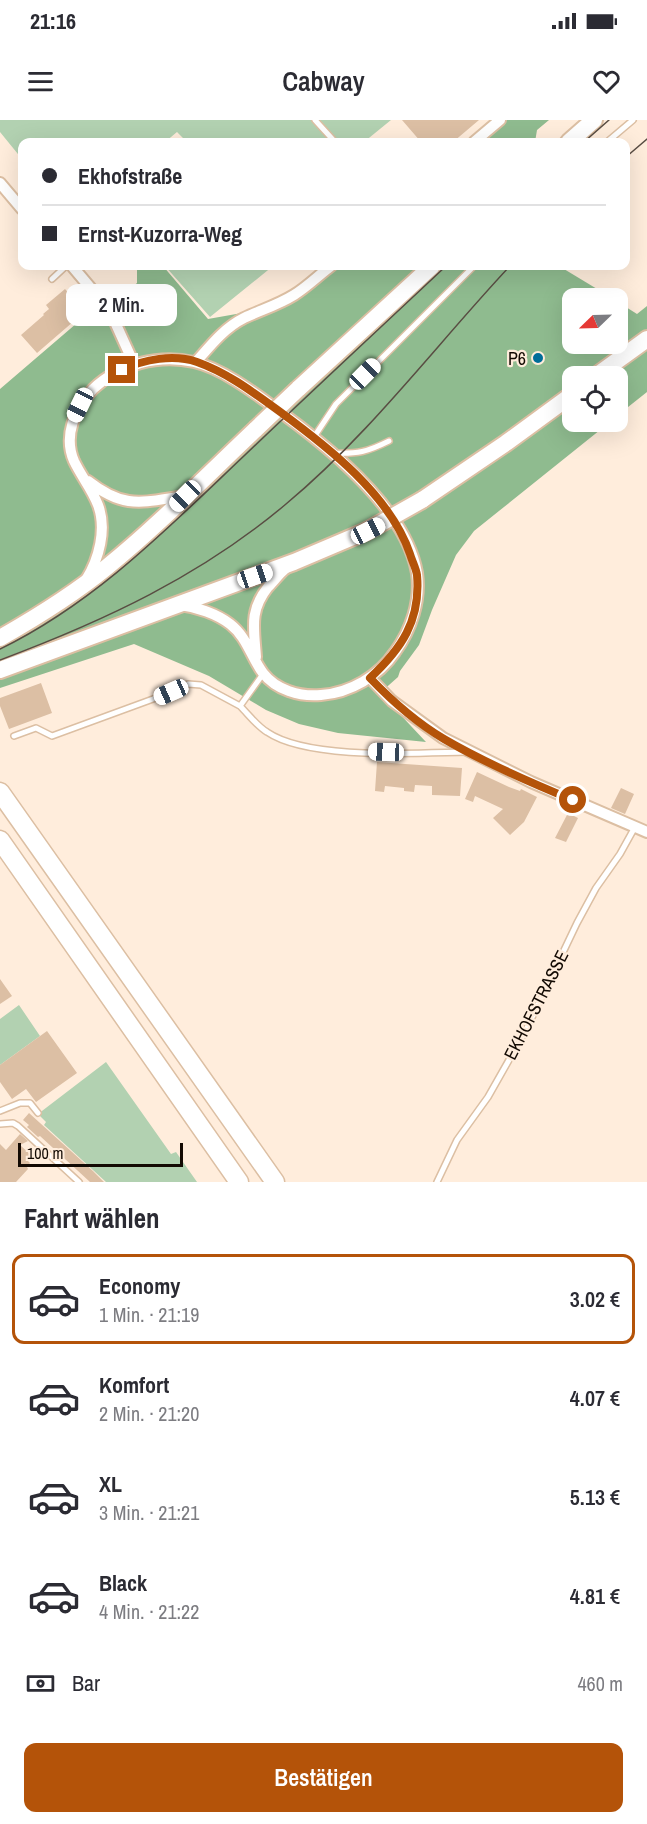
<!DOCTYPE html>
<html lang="de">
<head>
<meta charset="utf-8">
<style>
  body { margin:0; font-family:"Archivo Narrow",sans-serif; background:#f2f2f3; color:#2b2b33; height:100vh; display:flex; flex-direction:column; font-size:22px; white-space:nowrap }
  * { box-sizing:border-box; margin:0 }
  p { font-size:20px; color:#7c7c81 }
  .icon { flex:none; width:33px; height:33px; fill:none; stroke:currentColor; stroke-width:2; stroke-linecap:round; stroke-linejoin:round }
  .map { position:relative; height:1062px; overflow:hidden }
  .drawer { display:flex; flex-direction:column; background:#fff; flex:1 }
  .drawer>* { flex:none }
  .guide { position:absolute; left:18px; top:18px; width:612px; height:132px; border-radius:12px; box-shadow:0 6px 24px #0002; display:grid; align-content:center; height:132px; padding:0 24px; background:#fff }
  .needle { width:39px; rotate:247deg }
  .buttons { position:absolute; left:562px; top:168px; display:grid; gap:12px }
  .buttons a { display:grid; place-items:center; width:66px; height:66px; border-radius:12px; background:#fff; box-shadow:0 6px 24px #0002; font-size:30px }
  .scale { position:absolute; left:18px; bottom:15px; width:165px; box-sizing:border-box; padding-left:6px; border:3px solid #130a03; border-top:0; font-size:16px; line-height:21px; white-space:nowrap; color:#130a03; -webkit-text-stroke:4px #ffeddc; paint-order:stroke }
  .end { position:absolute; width:27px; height:27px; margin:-14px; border:8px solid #b45309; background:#fff; box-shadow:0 0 0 3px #fff }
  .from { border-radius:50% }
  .bubble { position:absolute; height:42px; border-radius:12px; background:#fff; box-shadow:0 6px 24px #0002; font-size:20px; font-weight:600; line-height:42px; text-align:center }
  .car { position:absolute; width:18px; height:36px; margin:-18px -9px; border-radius:8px; box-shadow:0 0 4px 2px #0007; background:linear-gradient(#fff 24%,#345 0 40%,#fff 0 76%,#345 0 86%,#fff 0) }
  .guide b { display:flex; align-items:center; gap:21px; height:57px; font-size:22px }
  .guide b+b { border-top:2px solid #e1e1e2 }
  .guide i { width:15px; height:15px; background:#2b2b33 }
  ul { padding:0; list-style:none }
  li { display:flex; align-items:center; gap:18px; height:90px; margin:0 12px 9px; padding:0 12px; border:3px solid transparent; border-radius:12px }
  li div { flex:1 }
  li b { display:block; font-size:22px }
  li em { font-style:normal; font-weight:600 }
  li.selected { border-color:#b45309 }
  li>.icon { width:54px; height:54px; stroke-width:1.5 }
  h2 { padding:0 24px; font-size:27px; line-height:72px }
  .pay { display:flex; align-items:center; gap:15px; height:66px; padding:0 24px; font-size:22px }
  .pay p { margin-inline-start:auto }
  .action { display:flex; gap:12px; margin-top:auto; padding:12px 24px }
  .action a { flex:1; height:69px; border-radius:12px; background:#b45309; color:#fff; font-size:24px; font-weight:600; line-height:69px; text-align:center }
  .status { display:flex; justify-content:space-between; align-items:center; height:42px; padding:0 30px; background:#fff; direction:ltr }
  .status svg { height:16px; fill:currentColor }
  header { display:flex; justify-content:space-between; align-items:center; height:78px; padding:0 24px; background:#fff; font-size:27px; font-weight:600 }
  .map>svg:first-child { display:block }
  .green { fill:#b2d1b1 }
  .forest { fill:#8fbb8f }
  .building { fill:#dcbfa4 }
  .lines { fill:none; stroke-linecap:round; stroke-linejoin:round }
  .service-casing { stroke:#dcbfa3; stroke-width:8 }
  .minor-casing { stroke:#dcbfa3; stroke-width:14 }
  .primary-casing { stroke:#dcbfa3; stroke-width:20 }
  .motorway-casing { stroke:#dcbfa3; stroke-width:21 }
  .service { stroke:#fff; stroke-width:5 }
  .minor { stroke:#fff; stroke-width:10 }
  .primary { stroke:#fff; stroke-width:16 }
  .motorway { stroke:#fff; stroke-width:18 }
  .tram { stroke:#594d43; stroke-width:1.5 }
  .primary-bridge-casing { stroke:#dcbfa3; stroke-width:20; stroke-linecap:butt }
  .primary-bridge { stroke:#fff; stroke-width:16 }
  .route { stroke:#b45309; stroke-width:8 }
  .poi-dot { fill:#006d99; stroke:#ffeddc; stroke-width:2 }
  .labels { text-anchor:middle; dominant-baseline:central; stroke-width:4.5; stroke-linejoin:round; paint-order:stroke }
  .poi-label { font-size:18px; fill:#130a03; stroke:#ffeddc; text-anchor:end }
  .street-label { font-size:18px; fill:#130a03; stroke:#ffeddc }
</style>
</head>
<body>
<div class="status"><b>21:16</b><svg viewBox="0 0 49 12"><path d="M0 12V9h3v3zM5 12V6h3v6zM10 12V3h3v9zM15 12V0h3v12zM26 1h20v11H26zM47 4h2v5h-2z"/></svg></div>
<header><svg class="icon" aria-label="menu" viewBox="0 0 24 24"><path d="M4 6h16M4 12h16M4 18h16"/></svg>Cabway<svg class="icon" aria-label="heart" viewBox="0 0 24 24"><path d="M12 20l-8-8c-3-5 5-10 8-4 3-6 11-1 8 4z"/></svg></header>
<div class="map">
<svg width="647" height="1062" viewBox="0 0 647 1062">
  <rect width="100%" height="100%" fill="#ffeddc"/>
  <path class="green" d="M 0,0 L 391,0 L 364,22 L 187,22 L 177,12 L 165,22 L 22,22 L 22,39 L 0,12 Z
    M 165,146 L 273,146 L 210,197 Z
    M 19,885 L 40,916 L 0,945 L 0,899 Z
    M 106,942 L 171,1034 L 176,1032 L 197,1062 L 106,1062 L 44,1005 L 46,1002 L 38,994 Z"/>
  <path class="forest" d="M 500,0 L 549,0 L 537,10 L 535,22 L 473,22 Z
    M 137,146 L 163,146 L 208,199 L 259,190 L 296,175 L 331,146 L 559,146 L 612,178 L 573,178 L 573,224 L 618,224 L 618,182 L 637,194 L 647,186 L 647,272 L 618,295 L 618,256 L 573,256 L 573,302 L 610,302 L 474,411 L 456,435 L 432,490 L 419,525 L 400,551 L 398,557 L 380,573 L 426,622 L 338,613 L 299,604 L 266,590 L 209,556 L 134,524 L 0,568 L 0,269 L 98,185 L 116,181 L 137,163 Z"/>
  <path class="building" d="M 402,0 L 479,0 L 453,22 L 421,22 Z
    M 65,169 L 79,185 L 79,192 L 81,195 L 37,233 L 21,215 L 44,195 L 43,194 L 49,189 L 46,185 Z
    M 41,563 L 52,593 L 9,609 L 0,586 L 0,578 Z
    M 377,642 L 462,648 L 460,676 L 432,675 L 432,666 L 415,665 L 414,672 L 404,671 L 404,668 L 385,666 L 384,672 L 375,671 Z
    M 477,652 L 509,667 L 520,671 L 521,669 L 537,677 L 524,702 L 510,715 L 493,698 L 503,689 L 475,676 L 473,682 L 465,679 Z
    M 621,668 L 634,674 L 625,694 L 611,688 Z
    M 568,693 L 578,698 L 566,722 L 555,718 Z
    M 0,859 L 12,876 L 0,884 Z
    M 47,911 L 77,953 L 36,982 L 26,969 L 12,979 L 0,962 L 0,945 Z
    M 29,993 L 93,1051 L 104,1062 L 90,1062 L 40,1016 L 38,1017 L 27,1007 L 29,1005 L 23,1000 Z
    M 20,1014 L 28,1021 L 20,1025 L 32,1036 L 28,1041 L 30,1043 L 27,1047 L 28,1049 L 16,1062 L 0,1062 L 0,1024 L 6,1030 Z"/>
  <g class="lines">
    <g class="service-casing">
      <path id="service" d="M 315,0 L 335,22
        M 607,22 L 633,0
        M 52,159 L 66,146
        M 314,317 L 336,284 L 474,146
        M 333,333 C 358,334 367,332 389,321
        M 240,586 C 249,595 257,606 267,612 C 308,640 415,633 466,632
        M 14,616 L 36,608 L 52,616 L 153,579 L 188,564 L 201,565 L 240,586 L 263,554
        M 0,991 L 20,983 L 30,983 L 38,993
        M 0,1004 L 13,1003 L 18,1006 L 79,1062
        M 437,1062 L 457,1020 L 488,977 L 526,910 L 577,803 L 596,768 L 620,734 L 635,707"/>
    </g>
    <g class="minor-casing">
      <path id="minor" d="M 474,22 L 500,0
        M 0,63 L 22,89
        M 72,146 L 110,191 L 134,244
        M 196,242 C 210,226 224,208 244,198 C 261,190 278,185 294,175 C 307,167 319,155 331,146
        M 88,361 C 125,390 142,382 185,376
        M 86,460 C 99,439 107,409 98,385 C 92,369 81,356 74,341 C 63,316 75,288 93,269 C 119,244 159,234 194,242 C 222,248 256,274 279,291 C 329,327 406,389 417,453 C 421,481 411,510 395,532 C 379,556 350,573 321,575 C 300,577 276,570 263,553 C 251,537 247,517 230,504 C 217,494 197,487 180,485
        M 256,537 C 254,508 249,491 268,467 C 274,461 279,454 285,449
        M 370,558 L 392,581 L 443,618 L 531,662 L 647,712"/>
    </g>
    <g class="primary-casing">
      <path id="primary" d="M 569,22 L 594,0
        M 596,256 L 647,219
        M 298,269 L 432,146
        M 422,380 L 506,323 L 573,274
        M 0,518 C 37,497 74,474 107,447 C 160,404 207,355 256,309
        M 0,550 L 294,442 L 367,411"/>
    </g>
    <g class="motorway-casing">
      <path id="motorway" d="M 0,672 L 275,1062
        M 0,720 L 239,1062"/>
    </g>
    <use href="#service" class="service"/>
    <use href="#minor" class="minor"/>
    <use href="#primary" class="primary"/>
    <use href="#motorway" class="motorway"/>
    <path class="tram" d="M 584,22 L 609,0
      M 626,37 L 647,19
      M 0,529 C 95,483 169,407 245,335 C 311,272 379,209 446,146
      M 0,540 C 104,501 201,456 286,384 C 370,314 436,225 510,146"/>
    <g class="primary-bridge-casing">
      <path id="primary-bridge" d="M 256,309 L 298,269
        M 367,411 L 422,380"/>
    </g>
    <use href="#primary-bridge" class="primary-bridge"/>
  </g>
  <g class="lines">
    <path class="route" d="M 122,250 C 144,239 174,234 197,242 C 228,253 254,273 279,291 C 328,327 390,375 410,434 C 412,441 416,448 417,455 C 421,501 401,529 370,558 C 392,581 417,603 444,619 C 485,643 529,662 573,680"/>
  </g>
  <circle class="poi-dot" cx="538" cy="238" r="6"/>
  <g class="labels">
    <g class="poi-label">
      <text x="526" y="238">P6</text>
    </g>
    <g class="street-label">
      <text transform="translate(536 885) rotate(-63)">EKHOFSTRASSE</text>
    </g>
  </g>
</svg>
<div class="buttons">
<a><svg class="needle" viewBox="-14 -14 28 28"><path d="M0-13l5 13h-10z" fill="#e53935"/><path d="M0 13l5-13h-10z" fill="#7c7c81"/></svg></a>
<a><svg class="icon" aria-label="locate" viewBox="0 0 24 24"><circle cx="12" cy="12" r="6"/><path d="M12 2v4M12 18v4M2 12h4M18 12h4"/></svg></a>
</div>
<div class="scale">100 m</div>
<i class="end from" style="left:573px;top:680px"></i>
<i class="end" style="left:122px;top:250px"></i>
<div class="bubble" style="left:66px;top:164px;width:111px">2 Min.</div>
<i class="car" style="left:365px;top:254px;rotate:45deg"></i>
<i class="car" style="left:80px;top:285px;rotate:206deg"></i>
<i class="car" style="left:185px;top:376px;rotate:225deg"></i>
<i class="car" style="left:368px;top:411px;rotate:63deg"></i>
<i class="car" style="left:255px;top:456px;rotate:71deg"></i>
<i class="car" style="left:171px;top:572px;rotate:246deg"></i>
<i class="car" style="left:386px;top:632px;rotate:272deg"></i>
<div class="guide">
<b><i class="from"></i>Ekhofstraße</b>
<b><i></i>Ernst-Kuzorra-Weg</b>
</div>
</div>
<section class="drawer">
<h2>Fahrt wählen</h2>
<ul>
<li class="selected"><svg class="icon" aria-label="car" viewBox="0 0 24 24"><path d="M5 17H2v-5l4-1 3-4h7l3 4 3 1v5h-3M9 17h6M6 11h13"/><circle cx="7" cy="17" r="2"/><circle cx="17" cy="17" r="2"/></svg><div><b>Economy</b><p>1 Min. · 21:19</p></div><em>3.02 €</em></li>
<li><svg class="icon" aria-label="car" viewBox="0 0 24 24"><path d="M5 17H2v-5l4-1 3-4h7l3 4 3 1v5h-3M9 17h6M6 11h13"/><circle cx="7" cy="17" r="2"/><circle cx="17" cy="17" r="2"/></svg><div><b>Komfort</b><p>2 Min. · 21:20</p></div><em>4.07 €</em></li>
<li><svg class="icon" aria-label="car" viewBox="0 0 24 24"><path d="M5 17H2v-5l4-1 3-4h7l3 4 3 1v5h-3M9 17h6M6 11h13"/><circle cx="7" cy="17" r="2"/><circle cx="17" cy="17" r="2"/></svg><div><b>XL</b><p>3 Min. · 21:21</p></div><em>5.13 €</em></li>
<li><svg class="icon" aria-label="car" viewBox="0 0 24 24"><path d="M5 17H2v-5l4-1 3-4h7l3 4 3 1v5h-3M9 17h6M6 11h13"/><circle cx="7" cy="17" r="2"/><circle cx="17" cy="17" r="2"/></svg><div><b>Black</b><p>4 Min. · 21:22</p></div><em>4.81 €</em></li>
</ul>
<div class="pay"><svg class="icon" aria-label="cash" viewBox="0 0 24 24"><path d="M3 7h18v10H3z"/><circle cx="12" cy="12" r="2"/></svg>Bar<p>460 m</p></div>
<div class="action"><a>Bestätigen</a></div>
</section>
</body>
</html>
